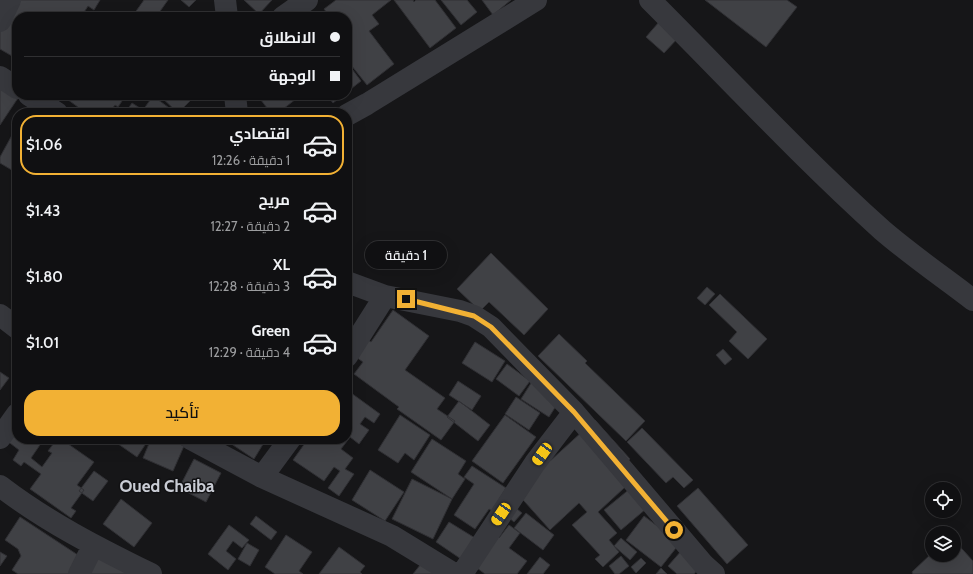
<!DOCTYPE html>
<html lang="ar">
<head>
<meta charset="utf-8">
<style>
  body { margin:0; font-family:Cabin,Cairo,sans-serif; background:#1e1e20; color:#f1f3f6; direction:rtl; height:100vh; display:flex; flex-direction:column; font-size:15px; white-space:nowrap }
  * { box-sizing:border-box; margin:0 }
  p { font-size:13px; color:#9c9d9f }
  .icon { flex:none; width:22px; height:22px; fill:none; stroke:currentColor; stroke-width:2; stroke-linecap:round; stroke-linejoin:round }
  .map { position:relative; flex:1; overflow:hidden; direction:ltr }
  .drawer { position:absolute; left:12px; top:108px; width:340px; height:336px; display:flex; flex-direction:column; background:#101012; border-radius:16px; box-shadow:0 4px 16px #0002,0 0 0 1px #303032; direction:rtl }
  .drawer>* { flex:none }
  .hud { position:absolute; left:12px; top:12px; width:340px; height:88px; border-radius:16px; box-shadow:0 4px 16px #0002,0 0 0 1px #303032; direction:rtl; display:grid; align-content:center; height:88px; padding:0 12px; background:#101012 }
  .buttons { position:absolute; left:925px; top:482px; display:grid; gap:8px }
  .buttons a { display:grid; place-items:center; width:36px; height:36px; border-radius:50%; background:#101012; box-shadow:0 4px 16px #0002,0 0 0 1px #303032; font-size:20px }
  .end { position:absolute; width:18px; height:18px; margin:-9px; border:5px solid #f2b134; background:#111; box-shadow:0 0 0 2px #111 }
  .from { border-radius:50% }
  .bubble { position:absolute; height:28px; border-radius:14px; background:#101012; box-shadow:0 4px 16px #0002,0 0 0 1px #303032; font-size:13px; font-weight:600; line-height:28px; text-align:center; direction:rtl }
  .car { position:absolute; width:12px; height:24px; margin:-12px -6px; border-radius:5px; box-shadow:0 0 3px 1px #0007; background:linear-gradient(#f5c518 24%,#345 0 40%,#f5c518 0 76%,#345 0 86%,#f5c518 0) }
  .hud b { display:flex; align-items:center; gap:14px; height:38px; font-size:15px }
  .hud b+b { border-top:1px solid #303032 }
  .hud i { width:10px; height:10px; background:#f1f3f6 }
  ul { padding:7px 0 0; list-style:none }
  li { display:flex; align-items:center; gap:12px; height:60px; margin:0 8px 6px; padding:0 4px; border:2px solid transparent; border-radius:16px }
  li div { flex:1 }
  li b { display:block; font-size:15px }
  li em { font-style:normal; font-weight:600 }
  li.on { border-color:#f2b134 }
  li>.icon { width:36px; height:36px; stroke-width:1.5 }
  .action { display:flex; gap:8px; margin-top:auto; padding:8px 12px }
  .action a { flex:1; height:46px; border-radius:16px; background:#f2b134; color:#111; font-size:16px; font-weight:600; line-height:46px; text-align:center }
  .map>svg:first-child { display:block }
  .building { fill:#404145; stroke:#303034 }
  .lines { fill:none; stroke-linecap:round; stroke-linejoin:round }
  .minor { stroke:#37383d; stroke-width:22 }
  .route { stroke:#f2b134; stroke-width:5 }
  .labels { text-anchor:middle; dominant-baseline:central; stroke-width:3; stroke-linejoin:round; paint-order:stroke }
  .quarter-label { font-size:17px; font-weight:bold; fill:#c9ccd4; stroke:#111113 }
</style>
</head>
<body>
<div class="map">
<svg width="973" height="574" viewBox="0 0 973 574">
  <rect width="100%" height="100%" fill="#161618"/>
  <path class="building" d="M 15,0 L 100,0 L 94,10 L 88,6 L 81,17 L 17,17 L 17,59 L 0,49 L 0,26 Z
    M 144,0 L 168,0 L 156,17 L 138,17 L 134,14 Z
    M 181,0 L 196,0 L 189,7 Z
    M 244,0 L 272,0 L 259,14 Z
    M 336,0 L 391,0 L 372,15 L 379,24 L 369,31 L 394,64 L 367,85 L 347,60 L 347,47 L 351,44 L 347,39 L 347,17 L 330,17 L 324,9 Z
    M 394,0 L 413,0 L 414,2 L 416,0 L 435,0 L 456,28 L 430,48 Z
    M 441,0 L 467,0 L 477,12 L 461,25 Z
    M 482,0 L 511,0 L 493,15 Z
    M 705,0 L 787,0 L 797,7 L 766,47 Z
    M 659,22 L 678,38 L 664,53 L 646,37 Z
    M 347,62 L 361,81 L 347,92 Z
    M 0,78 L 20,95 L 0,125 Z
    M 69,95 L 126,95 L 118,107 L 115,105 L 109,113 L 86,113 L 67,99 Z
    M 159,95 L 196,95 L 178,113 Z
    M 257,95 L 301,95 L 278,113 L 271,113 Z
    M 327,95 L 343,95 L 333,103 Z
    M 153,96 L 176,113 L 148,113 L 143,110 Z
    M 132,103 L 146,112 L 145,113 L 125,113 Z
    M 17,126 L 17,168 L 15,172 L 0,163 L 0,157 Z
    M 17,216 L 17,227 L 12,223 Z
    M 491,253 L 548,309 L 524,335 L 489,302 L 480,311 L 457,289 Z
    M 707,287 L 715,294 L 705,305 L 697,298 Z
    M 720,294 L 767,339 L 748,359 L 729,341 L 737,332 L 709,305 Z
    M 393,310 L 429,336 L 405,370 L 445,398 L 437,409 L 455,421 L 441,440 L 397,409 L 399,407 L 354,374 L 363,362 L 356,357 L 368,340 L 371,342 Z
    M 559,334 L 587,361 L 585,363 L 645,421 L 626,441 L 538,356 Z
    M 475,342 L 505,361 L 492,382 L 462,363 Z
    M 723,349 L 732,359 L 725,365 L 716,355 Z
    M 507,364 L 530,381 L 519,396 L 496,379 Z
    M 0,372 L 9,378 L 0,390 Z
    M 533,380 L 561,398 L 549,417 L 521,399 Z
    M 458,381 L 481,396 L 472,410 L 449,395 Z
    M 347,390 L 380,414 L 374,423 L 365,417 L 360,424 L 369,430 L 359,444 L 350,437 L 341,449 L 353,458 L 345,469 L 354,474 L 339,496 L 328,488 L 340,471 L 334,467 L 324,481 L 293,460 L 308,439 L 347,439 Z
    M 516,397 L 540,413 L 529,430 L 505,414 Z
    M 459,401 L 490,425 L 478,441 L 447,417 Z
    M 400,415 L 430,435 L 414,460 L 405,453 L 398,463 L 378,450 Z
    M 505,415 L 536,437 L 503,483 L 472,461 Z
    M 595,420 L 630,459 L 624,465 L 635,478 L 598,512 L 617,533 L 609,540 L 619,552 L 603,567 L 595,559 L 600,555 L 572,525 L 587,512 L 579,503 L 550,530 L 516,492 Z
    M 17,425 L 17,439 L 44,439 L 31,458 L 42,467 L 52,453 L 48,451 L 57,439 L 61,439 L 94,462 L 77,485 L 84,490 L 71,508 L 76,511 L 71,518 L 30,489 L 41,474 L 24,462 L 21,466 L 13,460 L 19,450 L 6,440 Z
    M 642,428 L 693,480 L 684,488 L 673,477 L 666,483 L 627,442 Z
    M 111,439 L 149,439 L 137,457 Z
    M 151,439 L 168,439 L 184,446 L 173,471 L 143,458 Z
    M 224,439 L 261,439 L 265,441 L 254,459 Z
    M 432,439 L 466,461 L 458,474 L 465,479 L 452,499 L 411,472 Z
    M 194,459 L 221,473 L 206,502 L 179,488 Z
    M 472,466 L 506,488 L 492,511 L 489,509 L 475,529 L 454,515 L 474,484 L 464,477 Z
    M 370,470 L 404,492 L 385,521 L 352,500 Z
    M 94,471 L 108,481 L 93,501 L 79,491 Z
    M 412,479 L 452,499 L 433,539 L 392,519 Z
    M 637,483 L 653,503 L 621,530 L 604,510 Z
    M 698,488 L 748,545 L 727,564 L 677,506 Z
    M 121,499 L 152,523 L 134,547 L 103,524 Z
    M 511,504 L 522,513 L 514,522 L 503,513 Z
    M 526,513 L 554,535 L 543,550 L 514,528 Z
    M 256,516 L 277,532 L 271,540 L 250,524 Z
    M 644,516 L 680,543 L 661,567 L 626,540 Z
    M 20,517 L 84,559 L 73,574 L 18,574 L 12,570 L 21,556 L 18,549 L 5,540 Z
    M 449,522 L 475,538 L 461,559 L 436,542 Z
    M 229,525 L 249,540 L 242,548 L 233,541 L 226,551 L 236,559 L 228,570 L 208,554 Z
    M 509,525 L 520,533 L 509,548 L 527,561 L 517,574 L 485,574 L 473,565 L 496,535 L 499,538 Z
    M 286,535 L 312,552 L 299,571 L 303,574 L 275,574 L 265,567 Z
    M 621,538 L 637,552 L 630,560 L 614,546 Z
    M 954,540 L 973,561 L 973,574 L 913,574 L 912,572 L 932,553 L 932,555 L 954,555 Z
    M 247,543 L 259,550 L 250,566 L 238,559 Z
    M 339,547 L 365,566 L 360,572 L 362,574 L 319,574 Z
    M 682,550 L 701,566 L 694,574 L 677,574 L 668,566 Z
    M 0,552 L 7,556 L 0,566 Z
    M 100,555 L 135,574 L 89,574 Z
    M 428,555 L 452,574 L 413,574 Z
    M 621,556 L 629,566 L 619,574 L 615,574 L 609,566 Z
    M 540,557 L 550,565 L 543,574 L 527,574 Z
    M 641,558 L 646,563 L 636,573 L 631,567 Z
    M 661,568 L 667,574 L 656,574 Z"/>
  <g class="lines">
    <path class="minor" d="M 225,0 L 227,17
      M 650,0 C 727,77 801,157 882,230 C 911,255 943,277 973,300
      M 283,17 L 307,0
      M 0,21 L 10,0
      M 0,77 L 17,88
      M 29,95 L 57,113
      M 235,95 L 237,113
      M 347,115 L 367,104 L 536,0
      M 347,282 L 385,296 L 460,311 L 474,316 L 491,327 L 574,412 L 704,565 L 714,574
      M 0,315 L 17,328
      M 347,356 L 385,296
      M 0,438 L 17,414
      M 191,439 L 262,477 L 392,536 L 454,574
      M 262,477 L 290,439
      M 0,486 C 47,522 98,548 151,574
      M 79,574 L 93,546
      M 462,574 L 535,463 L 574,412"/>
  </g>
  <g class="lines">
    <path class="route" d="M 406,299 L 474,316 L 491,327 L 574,412 L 674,530"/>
  </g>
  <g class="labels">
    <g class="quarter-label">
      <text x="167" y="486">Oued Chaiba</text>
    </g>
  </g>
</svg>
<div class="buttons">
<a><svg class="icon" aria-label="locate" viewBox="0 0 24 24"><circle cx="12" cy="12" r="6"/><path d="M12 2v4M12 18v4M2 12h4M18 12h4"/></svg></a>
<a><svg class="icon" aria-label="layers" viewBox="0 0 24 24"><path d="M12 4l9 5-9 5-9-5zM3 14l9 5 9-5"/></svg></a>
</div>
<i class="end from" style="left:674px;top:530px"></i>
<i class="end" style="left:406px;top:299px"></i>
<div class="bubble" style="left:365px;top:241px;width:82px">1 دقيقة</div>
<i class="car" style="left:542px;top:454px;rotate:216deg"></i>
<i class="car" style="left:501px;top:514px;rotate:214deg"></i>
<div class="hud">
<b><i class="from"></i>الانطلاق</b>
<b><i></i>الوجهة</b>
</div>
<section class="drawer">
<ul>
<li class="on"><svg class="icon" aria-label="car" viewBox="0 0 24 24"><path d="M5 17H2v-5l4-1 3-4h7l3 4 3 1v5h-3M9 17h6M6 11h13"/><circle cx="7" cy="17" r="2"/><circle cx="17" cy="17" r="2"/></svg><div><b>اقتصادي</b><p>1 دقيقة · 12:26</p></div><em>$1.06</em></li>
<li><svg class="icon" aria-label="car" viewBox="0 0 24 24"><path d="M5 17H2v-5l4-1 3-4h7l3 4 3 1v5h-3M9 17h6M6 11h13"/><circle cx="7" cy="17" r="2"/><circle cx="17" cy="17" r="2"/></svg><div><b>مريح</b><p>2 دقيقة · 12:27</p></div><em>$1.43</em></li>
<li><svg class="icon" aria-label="car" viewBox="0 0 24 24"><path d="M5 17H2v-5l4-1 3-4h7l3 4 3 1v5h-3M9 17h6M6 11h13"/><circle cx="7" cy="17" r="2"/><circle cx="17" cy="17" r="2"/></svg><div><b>XL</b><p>3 دقيقة · 12:28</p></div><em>$1.80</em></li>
<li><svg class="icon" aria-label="car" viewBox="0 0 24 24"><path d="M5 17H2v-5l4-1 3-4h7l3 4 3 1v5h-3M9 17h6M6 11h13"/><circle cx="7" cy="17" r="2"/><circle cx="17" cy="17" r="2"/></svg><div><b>Green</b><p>4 دقيقة · 12:29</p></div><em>$1.01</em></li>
</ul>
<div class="action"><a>تأكيد</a></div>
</section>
</div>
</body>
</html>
